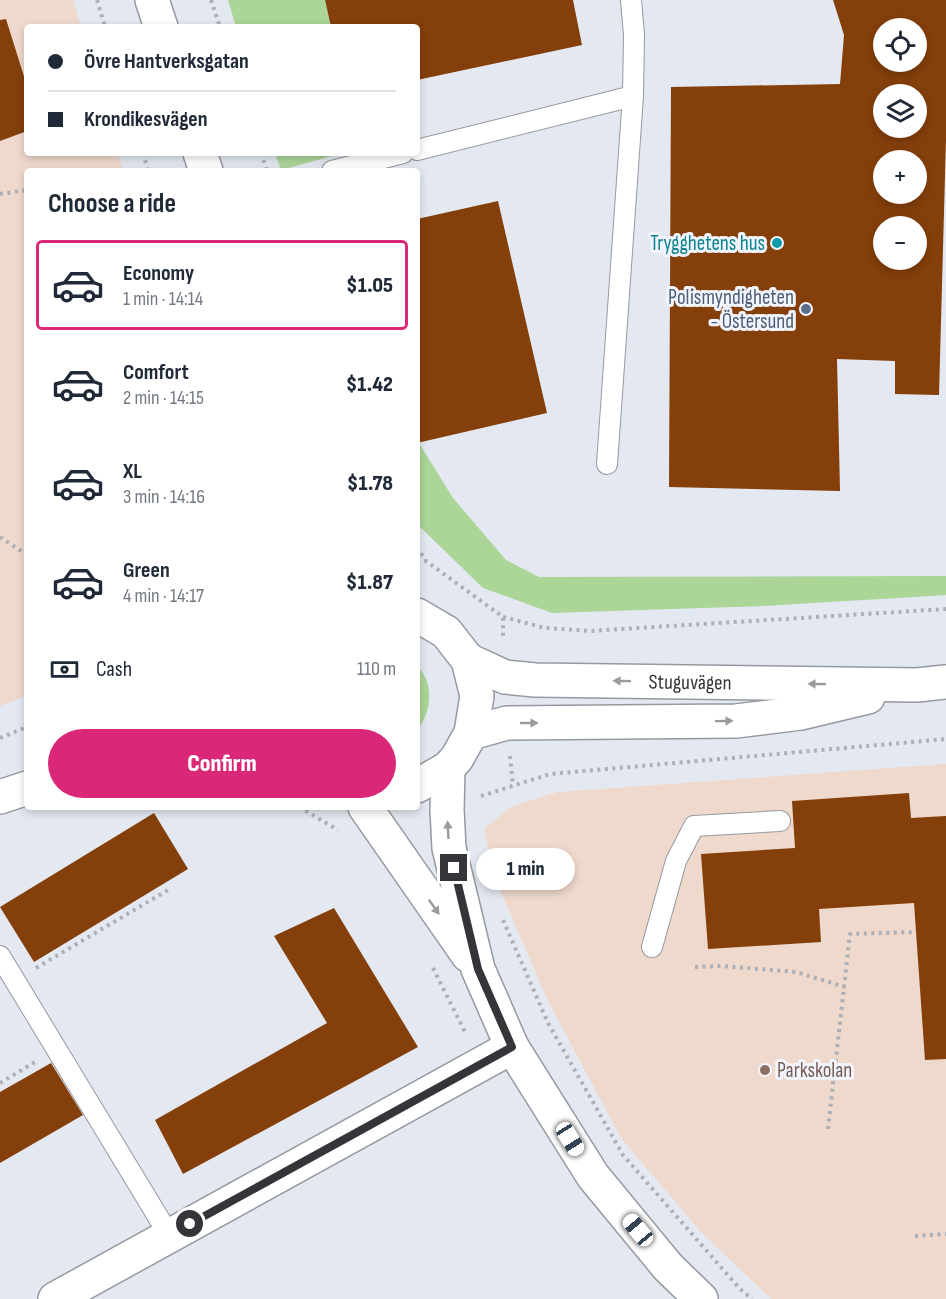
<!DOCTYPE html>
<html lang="en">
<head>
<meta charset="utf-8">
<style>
  body { margin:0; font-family:"Sofia Sans Condensed",sans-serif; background:#f2f2f3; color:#1f2937; height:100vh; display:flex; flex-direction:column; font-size:22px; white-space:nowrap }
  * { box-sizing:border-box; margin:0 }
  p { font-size:20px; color:#747a83 }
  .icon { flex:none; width:33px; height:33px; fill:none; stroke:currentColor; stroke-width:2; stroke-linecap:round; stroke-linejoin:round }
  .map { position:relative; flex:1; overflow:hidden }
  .sheet { position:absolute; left:24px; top:168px; width:396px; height:642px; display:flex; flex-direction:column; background:#fff; border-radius:6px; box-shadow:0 3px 9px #0003 }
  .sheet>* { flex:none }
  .hud { position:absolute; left:24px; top:24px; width:396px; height:132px; border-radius:6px; box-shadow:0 3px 9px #0003; display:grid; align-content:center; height:132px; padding:0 24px; background:#fff }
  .fabs { position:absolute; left:873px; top:18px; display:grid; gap:12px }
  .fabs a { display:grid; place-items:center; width:54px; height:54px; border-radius:50%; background:#fff; box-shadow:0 3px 9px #0003; font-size:30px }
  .end { position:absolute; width:27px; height:27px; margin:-14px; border:8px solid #343538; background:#fff; box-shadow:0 0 0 3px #fff }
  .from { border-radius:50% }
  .bubble { position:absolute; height:42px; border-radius:21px; background:#fff; box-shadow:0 3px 9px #0003; font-size:20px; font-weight:800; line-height:42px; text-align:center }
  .car { position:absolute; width:18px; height:36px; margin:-18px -9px; border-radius:8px; box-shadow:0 0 4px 2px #0007; background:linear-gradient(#fff 24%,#345 0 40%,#fff 0 76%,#345 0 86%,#fff 0) }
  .hud b { display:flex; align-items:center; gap:21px; height:57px; font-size:22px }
  .hud b+b { border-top:2px solid #e0e1e3 }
  .hud i { width:15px; height:15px; background:#1f2937 }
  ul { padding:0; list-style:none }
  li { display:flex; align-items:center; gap:18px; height:90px; margin:0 12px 9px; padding:0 12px; border:3px solid transparent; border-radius:6px }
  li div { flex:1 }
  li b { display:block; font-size:22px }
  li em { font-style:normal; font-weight:800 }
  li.on { border-color:#db2777 }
  li>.icon { width:54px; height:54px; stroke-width:1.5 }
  h2 { padding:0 24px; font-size:27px; line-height:72px }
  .pay { display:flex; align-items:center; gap:15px; height:66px; padding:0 24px; font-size:22px }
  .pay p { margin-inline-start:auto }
  .button { display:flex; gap:12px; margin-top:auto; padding:12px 24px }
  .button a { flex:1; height:69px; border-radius:36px; background:#db2777; color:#fff; font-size:24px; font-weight:800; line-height:69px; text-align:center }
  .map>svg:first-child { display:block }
  .education { fill:#efd9cc }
  .green { fill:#acd598 }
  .building { fill:#843f0b; fill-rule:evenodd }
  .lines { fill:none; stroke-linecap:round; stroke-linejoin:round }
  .service-casing { stroke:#9599a0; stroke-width:22 }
  .minor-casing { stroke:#9599a0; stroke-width:36 }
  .tertiary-casing { stroke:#9599a0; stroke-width:36 }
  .secondary-casing { stroke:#9599a0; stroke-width:36 }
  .path { stroke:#acafb5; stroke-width:4; stroke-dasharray:3 4.5; stroke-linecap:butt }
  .service { stroke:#fff; stroke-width:20 }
  .minor { stroke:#fff; stroke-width:33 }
  .tertiary { stroke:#fff; stroke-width:33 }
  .secondary { stroke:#fff; stroke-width:33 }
  .oneway { fill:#9a9a9c }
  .route { stroke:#343538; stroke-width:8 }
  .culture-dot { fill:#0f9aa8; stroke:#f2f5fd; stroke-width:2 }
  .service-dot { fill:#5c6f8a; stroke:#f2f5fd; stroke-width:2 }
  .education-dot { fill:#8d6e63; stroke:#f2f5fd; stroke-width:2 }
  .labels { text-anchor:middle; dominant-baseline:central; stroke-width:6; stroke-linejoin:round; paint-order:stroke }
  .culture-label { font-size:21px; fill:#0d838f; stroke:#f2f5fd; text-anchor:end }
  .service-label { font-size:21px; fill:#4e5e75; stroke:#f2f5fd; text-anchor:end }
  .street-label { font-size:21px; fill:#343538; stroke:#f2f5fd }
  .education-label { font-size:21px; fill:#785e54; stroke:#f2f5fd; text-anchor:start }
</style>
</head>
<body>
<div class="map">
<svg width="946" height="1299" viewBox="0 0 946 1299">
  <rect width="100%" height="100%" fill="#e4e8f0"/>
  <path class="education" d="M 0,0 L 73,0 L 81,27 L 27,27 L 27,153 L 118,153 L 123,171 L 27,171 L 27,695 L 0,706 Z
    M 946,764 L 946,1299 L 771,1299 L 701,1232 L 621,1138 L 548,1001 L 494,876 L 484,829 L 512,806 L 558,792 Z"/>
  <path class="green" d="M 228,0 L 325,0 L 331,27 L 236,27 Z
    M 275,153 L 343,153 L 281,170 Z
    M 417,440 L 453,498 L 506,560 L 539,577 L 946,576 L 946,595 L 765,606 L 552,613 L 483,588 L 417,524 Z
    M 417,665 C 435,685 432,710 417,731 Z"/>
  <path class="building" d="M 325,0 L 573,0 L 582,45 L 417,80 L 417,27 L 331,27 Z
    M 833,0 L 946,0 L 946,139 L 939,395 L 895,394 L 895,361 L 837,359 L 840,491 L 669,487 L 671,87 L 840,84 L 844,35 ZM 884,28 L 916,28 L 916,62 L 884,62 ZM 884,94 L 916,94 L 916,128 L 884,128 ZM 884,160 L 916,160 L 916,194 L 884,194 ZM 884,226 L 916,226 L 916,260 L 884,260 Z
    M 6,19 L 27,86 L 27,131 L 0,141 L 0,20 Z
    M 498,201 L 547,413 L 417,443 L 417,219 Z
    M 909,793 L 911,818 L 946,816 L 946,1059 L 925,1060 L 914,903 L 819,909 L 821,942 L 708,949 L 701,854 L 795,848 L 792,801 Z
    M 154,813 L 188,869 L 34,962 L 0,907 Z
    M 334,908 L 418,1047 L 183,1174 L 155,1120 L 327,1023 L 274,936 Z
    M 51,1063 L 83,1115 L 0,1163 L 0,1092 Z"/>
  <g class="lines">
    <g class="service-casing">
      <path id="service" d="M 417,150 L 633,96
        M 332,171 L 403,153
        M 607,464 L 633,96 L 634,35 L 631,0
        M 652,947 L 676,861 L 694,826 L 780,821
        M 0,956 L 169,1235"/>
    </g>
    <g class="minor-casing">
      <path id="minor" d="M 55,1299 L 512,1047"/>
    </g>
    <g class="tertiary-casing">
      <path id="tertiary" d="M 152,0 L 161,27
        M 200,153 L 206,171
        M 448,768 L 447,810 L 449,848 L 478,969 L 512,1047 L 593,1176 L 668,1267 L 701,1299
        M 365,807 L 468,955"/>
    </g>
    <g class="secondary-casing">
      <g id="secondary">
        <path d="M 417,615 L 446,632 L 468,660 L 477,696 L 471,733 L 457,758 L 448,768 L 417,786"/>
        <path id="s1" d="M 468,660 L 505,677 L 535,680 L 917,685 L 946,682"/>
        <path d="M 471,733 L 507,723 L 736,721 L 801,713 L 868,697"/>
        <path d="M 0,797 L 27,788"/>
      </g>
    </g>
    <path class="path" d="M 97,0 L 105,27
      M 211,0 L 220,27
      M 143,153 L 148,171
      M 261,153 L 267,171
      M 0,194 L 27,190
      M 0,537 L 27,555
      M 417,547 L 426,561 L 503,617 L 503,638
      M 417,564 L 426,561
      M 503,617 L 545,628 L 590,631 L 946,609
      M 0,738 L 27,727
      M 510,756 L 513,786
      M 481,796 L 550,774 L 946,739
      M 299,807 L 338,830
      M 503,920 L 548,1023 L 623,1155 L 740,1289 L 752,1299
      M 695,967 L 721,966 L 796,972 L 845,987
      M 36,968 L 168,890
      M 433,968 L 466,1034
      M 0,1083 L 35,1062
      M 828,1129 L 850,934 L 916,932
      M 915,1236 L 946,1234"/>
    <use href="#service" class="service"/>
    <use href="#minor" class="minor"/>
    <use href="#tertiary" class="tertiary"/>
    <use href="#secondary" class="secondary"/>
  </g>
  <defs><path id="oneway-solid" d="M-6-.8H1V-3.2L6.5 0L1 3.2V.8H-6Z" transform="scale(1.5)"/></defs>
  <g class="oneway">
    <use href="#oneway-solid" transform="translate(622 681) rotate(-179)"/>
    <use href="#oneway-solid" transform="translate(817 684) rotate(-179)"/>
    <use href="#oneway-solid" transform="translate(724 721) rotate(-1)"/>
    <use href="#oneway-solid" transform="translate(529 723)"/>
    <use href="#oneway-solid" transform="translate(448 830) rotate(-93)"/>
    <use href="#oneway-solid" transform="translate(434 907) rotate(55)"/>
  </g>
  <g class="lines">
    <path class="route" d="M 190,1224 L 512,1047 L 478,969 L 454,868"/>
  </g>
  <circle class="culture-dot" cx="777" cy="243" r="6"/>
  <circle class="service-dot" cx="806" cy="309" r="6"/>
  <circle class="education-dot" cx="765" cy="1070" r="6"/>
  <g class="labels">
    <g class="culture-label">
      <text x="765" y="243">Trygghetens hus</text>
    </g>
    <g class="service-label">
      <text x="794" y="297">Polismyndigheten<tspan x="794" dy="24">- Östersund</tspan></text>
    </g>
    <g class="street-label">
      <text stroke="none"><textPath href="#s1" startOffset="226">Stuguvägen</textPath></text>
    </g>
    <g class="education-label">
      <text x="777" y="1070">Parkskolan</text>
    </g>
  </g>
</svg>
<div class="fabs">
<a><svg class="icon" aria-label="locate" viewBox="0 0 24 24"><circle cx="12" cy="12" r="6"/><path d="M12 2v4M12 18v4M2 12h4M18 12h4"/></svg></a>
<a><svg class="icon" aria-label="layers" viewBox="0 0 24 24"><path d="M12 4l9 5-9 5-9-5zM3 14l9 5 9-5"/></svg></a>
<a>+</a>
<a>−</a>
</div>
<i class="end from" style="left:190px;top:1224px"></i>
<i class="end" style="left:454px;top:868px"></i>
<div class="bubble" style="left:476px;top:848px;width:99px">1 min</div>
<i class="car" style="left:570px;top:1139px;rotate:148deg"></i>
<i class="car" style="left:638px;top:1230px;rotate:320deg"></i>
<div class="hud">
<b><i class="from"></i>Övre Hantverksgatan</b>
<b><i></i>Krondikesvägen</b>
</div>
<section class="sheet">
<h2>Choose a ride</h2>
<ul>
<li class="on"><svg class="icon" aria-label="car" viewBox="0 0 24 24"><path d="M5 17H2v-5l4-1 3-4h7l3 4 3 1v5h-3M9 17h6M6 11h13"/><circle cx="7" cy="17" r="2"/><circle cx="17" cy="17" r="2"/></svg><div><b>Economy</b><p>1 min · 14:14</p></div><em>$1.05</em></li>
<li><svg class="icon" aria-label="car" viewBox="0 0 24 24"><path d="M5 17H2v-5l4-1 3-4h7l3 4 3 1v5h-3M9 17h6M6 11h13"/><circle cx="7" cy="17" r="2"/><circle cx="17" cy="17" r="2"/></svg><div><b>Comfort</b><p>2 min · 14:15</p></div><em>$1.42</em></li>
<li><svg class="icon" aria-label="car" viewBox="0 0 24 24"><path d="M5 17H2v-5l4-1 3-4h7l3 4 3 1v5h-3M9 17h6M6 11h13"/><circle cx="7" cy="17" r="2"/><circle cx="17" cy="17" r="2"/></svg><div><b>XL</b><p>3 min · 14:16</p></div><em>$1.78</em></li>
<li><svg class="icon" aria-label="car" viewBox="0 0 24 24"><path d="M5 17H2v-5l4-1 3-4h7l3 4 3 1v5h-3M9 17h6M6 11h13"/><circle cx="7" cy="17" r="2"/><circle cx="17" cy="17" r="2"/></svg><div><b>Green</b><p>4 min · 14:17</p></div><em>$1.87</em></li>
</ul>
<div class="pay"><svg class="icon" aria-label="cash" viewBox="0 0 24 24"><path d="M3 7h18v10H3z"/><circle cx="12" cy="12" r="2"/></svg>Cash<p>110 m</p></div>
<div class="button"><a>Confirm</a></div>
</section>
</div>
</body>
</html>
